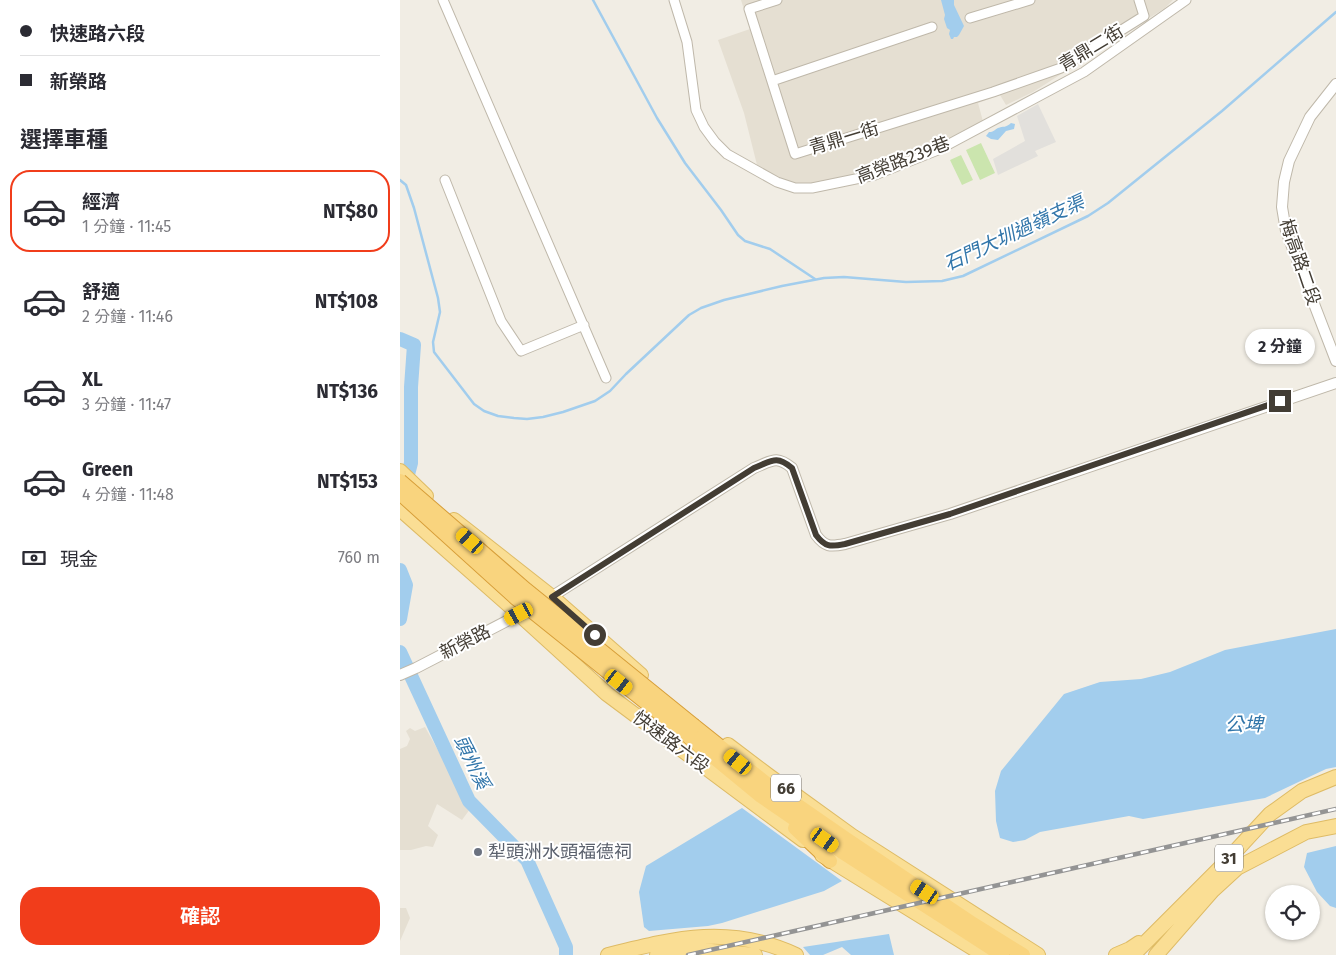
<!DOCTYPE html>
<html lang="zh-TW">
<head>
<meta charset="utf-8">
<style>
  body { margin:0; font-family:"Fira Sans","Noto Sans TC",sans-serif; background:#f2f2f3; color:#2b2b33; height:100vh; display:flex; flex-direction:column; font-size:19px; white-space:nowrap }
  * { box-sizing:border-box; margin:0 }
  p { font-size:16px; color:#7c7c81 }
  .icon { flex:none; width:28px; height:28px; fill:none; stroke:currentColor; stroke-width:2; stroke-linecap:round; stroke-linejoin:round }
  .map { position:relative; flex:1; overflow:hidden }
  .panel { display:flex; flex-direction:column; background:#fff; width:400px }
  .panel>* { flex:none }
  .banner { display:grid; align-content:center; height:110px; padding:0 20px; background:#fff }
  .buttons { position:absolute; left:865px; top:885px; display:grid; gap:10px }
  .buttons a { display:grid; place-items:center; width:55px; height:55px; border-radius:50%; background:#fff; box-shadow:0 1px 4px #0004; font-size:25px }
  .end { position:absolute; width:22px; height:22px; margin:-11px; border:6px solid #433d34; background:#fff; box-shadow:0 0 0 2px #fff }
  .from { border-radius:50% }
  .bubble { position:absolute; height:35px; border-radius:18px; background:#fff; box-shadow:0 1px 4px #0004; font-size:16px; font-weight:700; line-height:35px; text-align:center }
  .car { position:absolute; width:15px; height:30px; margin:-15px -8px; border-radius:6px; box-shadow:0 0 4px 1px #0007; background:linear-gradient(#f5c518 24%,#345 0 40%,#f5c518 0 76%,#345 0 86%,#f5c518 0) }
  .banner b { display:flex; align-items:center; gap:18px; height:48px; font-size:19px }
  .banner b+b { border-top:1px solid #e1e1e2 }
  .banner i { width:12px; height:12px; background:#2b2b33 }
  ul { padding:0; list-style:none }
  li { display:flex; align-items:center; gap:15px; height:82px; margin:0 10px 8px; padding:0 10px; border:2px solid transparent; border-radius:20px }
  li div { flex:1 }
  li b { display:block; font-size:19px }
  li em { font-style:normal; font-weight:700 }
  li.selected { border-color:#f13d1b }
  li>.icon { width:45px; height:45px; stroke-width:1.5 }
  h2 { padding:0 20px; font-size:22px; line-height:60px }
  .pay { display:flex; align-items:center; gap:12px; height:55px; padding:0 20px; font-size:19px }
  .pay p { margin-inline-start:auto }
  .button { display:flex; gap:10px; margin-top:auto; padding:10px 20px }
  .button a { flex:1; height:58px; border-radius:20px; background:#f13d1b; color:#fff; font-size:20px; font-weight:700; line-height:58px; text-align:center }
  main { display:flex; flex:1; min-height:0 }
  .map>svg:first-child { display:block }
  .residential { fill:#e5dfd2 }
  .green { fill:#cbe5ae }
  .parking { fill:#e2e0dc }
  .water { fill:#a2cded }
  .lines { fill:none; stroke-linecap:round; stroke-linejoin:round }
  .stream { stroke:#a2cded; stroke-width:2.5 }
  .river { stroke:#a2cded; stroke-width:14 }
  .minor-casing { stroke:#bfb8aa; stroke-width:11 }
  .tertiary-casing { stroke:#bfb8aa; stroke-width:12 }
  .primary-casing { stroke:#debb65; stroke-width:16 }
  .trunk-casing { stroke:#d79e39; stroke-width:16 }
  .minor { stroke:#fff; stroke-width:9 }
  .tertiary { stroke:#fff; stroke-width:10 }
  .primary { stroke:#fade94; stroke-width:14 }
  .trunk { stroke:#f9d47e; stroke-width:14 }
  .rail-casing { stroke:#949494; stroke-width:4.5 }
  .rail { stroke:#fff; stroke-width:2.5; stroke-dasharray:8; stroke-linecap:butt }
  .trunk-bridge-casing { stroke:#d79e39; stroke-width:16; stroke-linecap:butt }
  .trunk-bridge { stroke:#f9d47e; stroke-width:14 }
  .route { stroke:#433d34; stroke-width:6 }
  .worship-dot { fill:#6b7280; stroke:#fff; stroke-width:2 }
  .labels { text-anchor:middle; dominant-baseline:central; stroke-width:4; stroke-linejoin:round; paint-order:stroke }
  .shield { fill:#fff; stroke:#7b7771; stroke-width:1 }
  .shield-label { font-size:16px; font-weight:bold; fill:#433d34 }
  .street-label { font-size:18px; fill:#433d34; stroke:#fff }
  .worship-label { font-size:18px; fill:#5b616d; stroke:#fff; text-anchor:start }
  .water-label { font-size:19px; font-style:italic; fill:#3276aa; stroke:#fff }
</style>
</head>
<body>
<main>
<section class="panel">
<div class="banner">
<b><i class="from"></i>快速路六段</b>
<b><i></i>新榮路</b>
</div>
<h2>選擇車種</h2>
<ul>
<li class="selected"><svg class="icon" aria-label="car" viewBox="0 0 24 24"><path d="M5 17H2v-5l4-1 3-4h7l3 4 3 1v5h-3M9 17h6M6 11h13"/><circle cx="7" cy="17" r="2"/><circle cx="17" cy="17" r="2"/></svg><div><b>經濟</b><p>1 分鐘 · 11:45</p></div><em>NT$80</em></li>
<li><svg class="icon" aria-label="car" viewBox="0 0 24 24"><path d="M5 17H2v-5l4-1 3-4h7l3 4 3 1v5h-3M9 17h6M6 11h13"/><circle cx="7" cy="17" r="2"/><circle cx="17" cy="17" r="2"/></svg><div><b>舒適</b><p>2 分鐘 · 11:46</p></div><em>NT$108</em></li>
<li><svg class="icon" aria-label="car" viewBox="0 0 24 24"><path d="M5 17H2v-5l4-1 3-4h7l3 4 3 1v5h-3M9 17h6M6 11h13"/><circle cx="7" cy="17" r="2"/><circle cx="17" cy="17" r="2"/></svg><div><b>XL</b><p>3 分鐘 · 11:47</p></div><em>NT$136</em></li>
<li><svg class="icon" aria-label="car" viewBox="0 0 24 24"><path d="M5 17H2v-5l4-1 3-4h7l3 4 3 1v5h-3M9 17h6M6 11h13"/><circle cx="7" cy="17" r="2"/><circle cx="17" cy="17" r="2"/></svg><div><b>Green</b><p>4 分鐘 · 11:48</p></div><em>NT$153</em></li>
</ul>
<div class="pay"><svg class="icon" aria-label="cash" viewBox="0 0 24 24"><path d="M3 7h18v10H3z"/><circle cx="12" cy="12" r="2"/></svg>現金<p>760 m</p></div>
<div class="button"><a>確認</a></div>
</section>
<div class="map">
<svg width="936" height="955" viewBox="0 0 936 955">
  <rect width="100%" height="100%" fill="#f1ede4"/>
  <path class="residential" d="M 341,0 L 773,0 L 765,8 L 633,92 L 606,105 L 600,95 L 578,103 L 584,125 L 534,150 L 467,176 L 422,186 L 380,185 L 357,165 L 344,113 L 318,40 L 350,29 Z
    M 25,727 L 55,781 L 61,796 L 70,809 L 62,820 L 37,804 L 28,826 L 38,835 L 33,847 L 26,846 L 11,850 L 0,850 L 0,749 L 7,746 L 10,739 L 6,731 L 10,728 L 15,731 Z
    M 0,908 L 6,908 L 10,918 L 0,941 Z"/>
  <path class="green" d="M 581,143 L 595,173 L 580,180 L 566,150 Z
    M 561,155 L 573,180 L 562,185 L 550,160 Z"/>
  <path class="parking" d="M 638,104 L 656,142 L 635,151 L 638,156 L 598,175 L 593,159 L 625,141 L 617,116 Z"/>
  <path class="water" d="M 541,0 L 554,0 L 554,5 L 564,26 L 559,35 L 557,37 L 554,37 L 553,39 L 551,39 L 549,34 L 550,30 L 547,28 L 544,19 L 545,15 Z
    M 611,123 L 615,124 L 614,129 L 606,131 L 598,140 L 591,139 L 586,136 L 589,132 C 594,132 594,130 598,128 C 603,126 606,128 611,123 Z
    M 936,629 L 936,767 L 926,769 L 865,798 L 743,819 L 729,816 L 640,832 L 625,840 L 613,842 L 600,838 L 596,821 L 595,791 L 601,771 L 664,694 L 700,682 L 741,679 L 770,672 L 825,650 Z
    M 342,808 L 442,881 L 424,891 L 322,923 L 308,926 L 249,931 L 244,927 L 239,892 L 246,866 Z
    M 936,846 L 936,908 L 930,906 L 917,892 L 904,867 L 907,853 Z
    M 489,934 L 494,955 L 451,955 L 442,947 L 423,955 L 410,955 L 403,947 Z"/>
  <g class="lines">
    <path class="stream" d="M 193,0 L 257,118 L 285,163 L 321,210 L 338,235 L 345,241 L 370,249 L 415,279
      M 0,180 L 6,185 L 14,208 L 38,298 L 40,312 L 33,342 L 34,352 L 74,404 L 84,411 L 98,416 L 114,418 L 127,419 L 143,417 L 163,412 L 195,401 L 210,391 L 226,374 L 289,315 L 301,308 L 324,300 L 382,286 L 424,278 L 444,277 L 506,282 L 542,281 L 563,276 L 688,216 L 708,203 L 822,111 L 936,12"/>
    <path class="river" d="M 0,339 L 14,345 L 11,387 L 11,463 L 5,486
      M 0,570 L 6,585 L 0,619
      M 0,652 L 69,801 L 127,860 L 166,947 L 166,955"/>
    <g class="minor-casing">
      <path id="minor" d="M 43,0 L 206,378
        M 274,0 L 287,42 L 296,110 L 304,127 L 315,142 L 327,154 L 377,182 L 395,188 L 412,188 L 475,175 L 538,150 L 684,72 L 786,0
        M 377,0 L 349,9 L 395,154 L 593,92 L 661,68 L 744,16 L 739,0
        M 570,18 L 630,0
        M 372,81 L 532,27
        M 45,180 L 101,321 L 121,351 L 184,325"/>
    </g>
    <g class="tertiary-casing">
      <path id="tertiary" d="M 936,84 L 910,117 L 889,161 L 884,182 L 882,207 L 886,231 L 936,361
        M 148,599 L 354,468 C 372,461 376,455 392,468 L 416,535 C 425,547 430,547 445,544 L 550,514 L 936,383
        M 0,675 L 16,668 L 124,612"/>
    </g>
    <g class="primary-casing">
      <path id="primary" d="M 0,471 L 26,496
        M 0,509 L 119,614 L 207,694 L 403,840
        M 54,520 L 152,597 L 241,675
        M 328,745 L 369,776 L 452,836 L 638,955
        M 422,855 L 584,955
        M 208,955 C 276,938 329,924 396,955
        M 257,955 L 300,950 L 355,955
        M 716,955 L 730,949 L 739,943
        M 733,955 L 819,869 L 870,814 L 902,791 L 936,777
        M 756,955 L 813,890 L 837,868 L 906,832 L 936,826"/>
    </g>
    <g class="trunk-casing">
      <path id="trunk" d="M 294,726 L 368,785 L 446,839 L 573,924 L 623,955
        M 288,736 L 361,796 L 441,851 L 602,955
        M 395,828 L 430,861"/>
    </g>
    <use href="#minor" class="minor"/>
    <use href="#tertiary" class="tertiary"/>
    <use href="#primary" class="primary"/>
    <use href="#trunk" class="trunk"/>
    <g class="rail-casing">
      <path id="rail" d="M 288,955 L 936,809"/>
    </g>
    <use href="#rail" class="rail"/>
    <g class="trunk-bridge-casing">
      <path id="trunk-bridge" d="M 0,481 L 126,590 L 294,726
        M 0,493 L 116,598 L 288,736"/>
    </g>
    <use href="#trunk-bridge" class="trunk-bridge"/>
  </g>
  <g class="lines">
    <path class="route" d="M 195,635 L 152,597 L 354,468 C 372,461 376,455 392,468 L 416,535 C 425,547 430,547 445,544 L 550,514 L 880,401"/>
  </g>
  <circle class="worship-dot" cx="78" cy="852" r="5"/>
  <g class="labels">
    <g class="shield">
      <rect x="371" y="774.5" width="30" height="27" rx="4"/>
      <rect x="815" y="844.5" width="28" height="27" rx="4"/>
    </g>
    <g class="shield-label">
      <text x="386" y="788">66</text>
      <text x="829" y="858">31</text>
    </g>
    <g class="street-label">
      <text transform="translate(691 48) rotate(-31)">青鼎二街</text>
      <text transform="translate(444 138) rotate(-17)">青鼎一街</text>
      <text transform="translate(503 160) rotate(-21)">高榮路239巷</text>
      <text transform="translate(900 262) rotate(71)">梅高路二段</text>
      <text transform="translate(65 642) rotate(-27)">新榮路</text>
      <text transform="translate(271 742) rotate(37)">快速路六段</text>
    </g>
    <g class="worship-label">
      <text x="88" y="852">犁頭洲水頭福德祠</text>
    </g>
    <g class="water-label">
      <text transform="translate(614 233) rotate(-25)">石門大圳過嶺支渠</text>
      <text x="844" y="724">公埤</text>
      <text transform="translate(72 762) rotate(64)">頭州溪</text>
    </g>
  </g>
</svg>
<div class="buttons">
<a><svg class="icon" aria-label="locate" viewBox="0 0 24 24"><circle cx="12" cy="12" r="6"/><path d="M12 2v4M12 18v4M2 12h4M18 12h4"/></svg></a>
</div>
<i class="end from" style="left:195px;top:635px"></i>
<i class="end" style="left:880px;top:401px"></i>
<div class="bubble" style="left:845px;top:329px;width:70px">2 分鐘</div>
<i class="car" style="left:70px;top:541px;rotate:311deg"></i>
<i class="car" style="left:119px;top:614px;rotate:242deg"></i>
<i class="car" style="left:219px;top:682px;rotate:128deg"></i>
<i class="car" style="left:338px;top:762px;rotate:309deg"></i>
<i class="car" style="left:425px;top:840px;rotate:125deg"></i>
<i class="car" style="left:525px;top:892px;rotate:304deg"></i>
</div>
</main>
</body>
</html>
